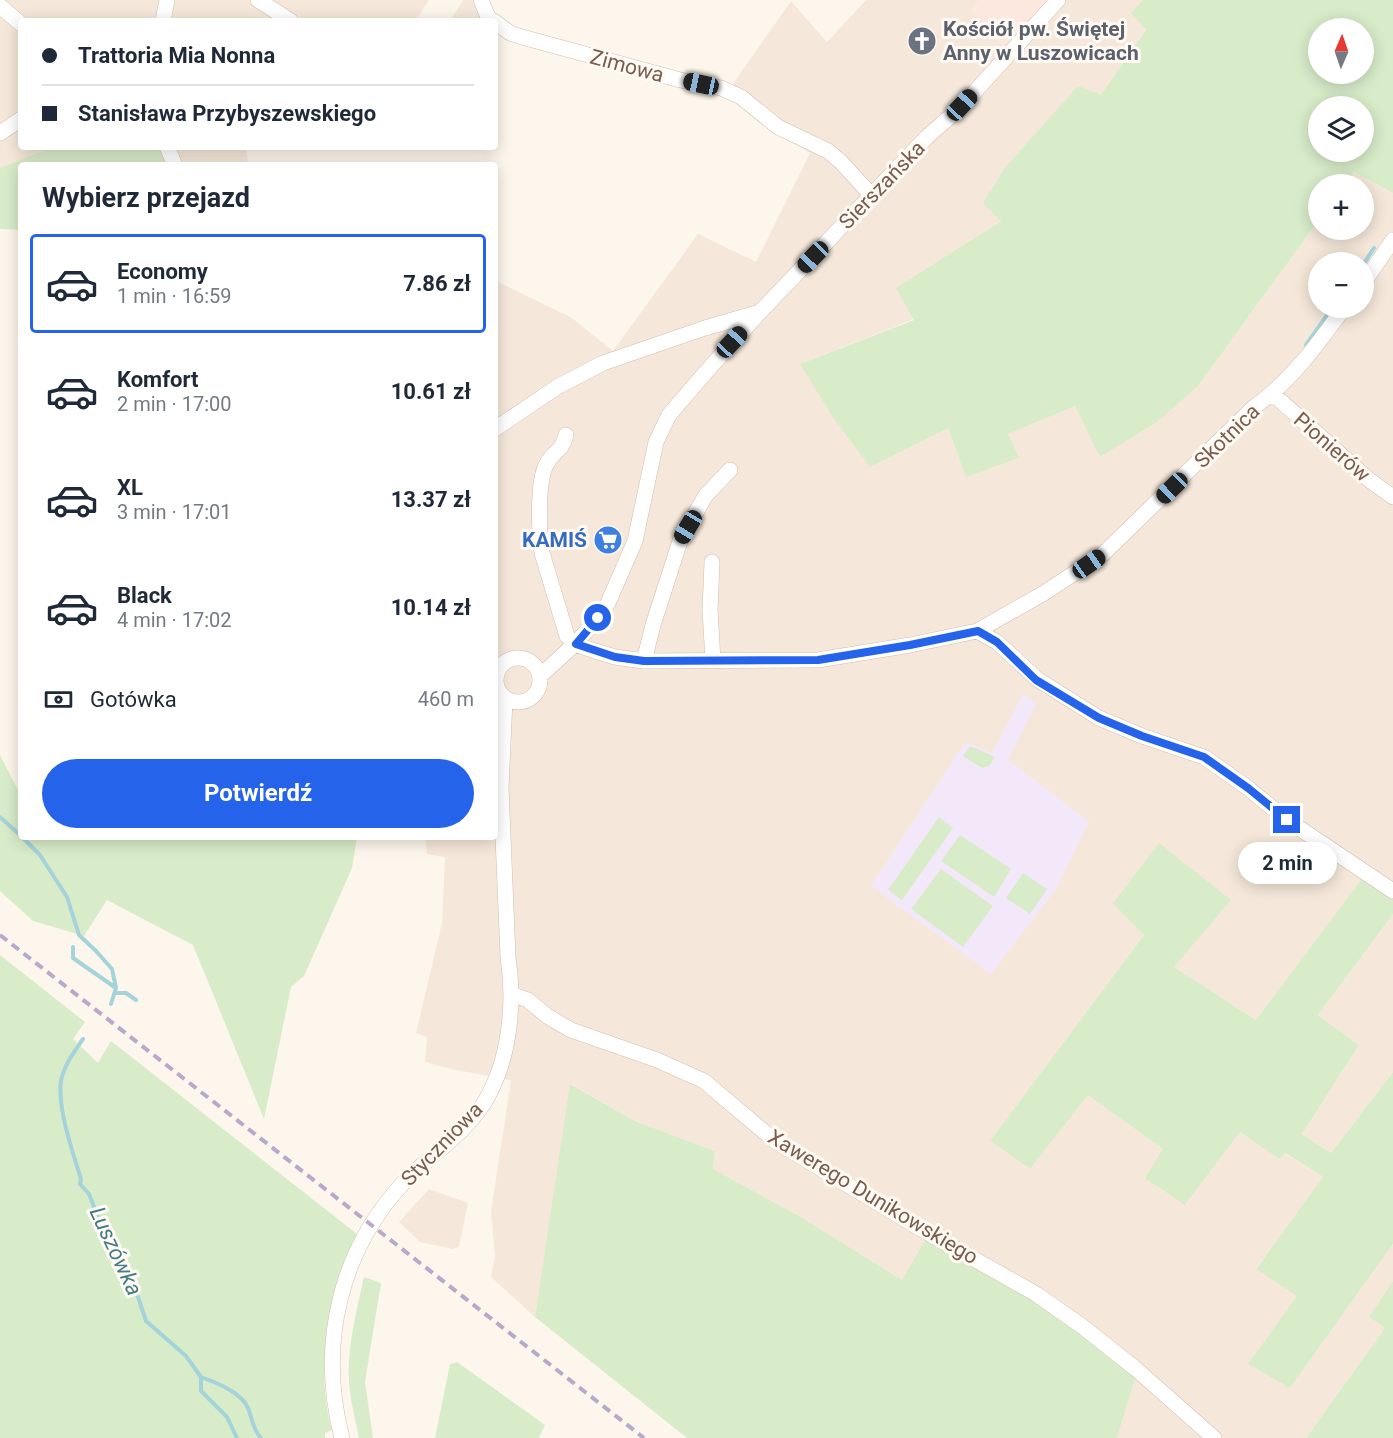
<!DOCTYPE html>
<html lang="pl">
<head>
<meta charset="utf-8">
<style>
  body { margin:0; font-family:Roboto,sans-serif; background:#f2f2f3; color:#1f2937; height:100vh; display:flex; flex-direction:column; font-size:22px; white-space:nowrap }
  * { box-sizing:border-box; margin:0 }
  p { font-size:20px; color:#747a83 }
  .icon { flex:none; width:33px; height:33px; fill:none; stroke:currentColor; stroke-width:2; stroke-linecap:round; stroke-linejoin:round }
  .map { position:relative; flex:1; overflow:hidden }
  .sheet { position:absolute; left:18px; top:162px; width:480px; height:678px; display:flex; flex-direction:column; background:#fff; border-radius:6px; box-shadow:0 3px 15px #0003 }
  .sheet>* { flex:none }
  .hud { position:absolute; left:18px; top:18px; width:480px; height:132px; border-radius:6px; box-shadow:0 3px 15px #0003; display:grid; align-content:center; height:132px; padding:0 24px; background:#fff }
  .needle { width:39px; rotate:2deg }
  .fabs { position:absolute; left:1308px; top:18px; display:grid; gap:12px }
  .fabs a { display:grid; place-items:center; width:66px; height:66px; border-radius:50%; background:#fff; box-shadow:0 3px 15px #0003; font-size:30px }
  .end { position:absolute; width:27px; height:27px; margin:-14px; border:8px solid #2563eb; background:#fff; box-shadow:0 0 0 3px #fff }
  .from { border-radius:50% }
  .bubble { position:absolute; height:42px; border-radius:21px; background:#fff; box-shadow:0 3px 15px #0003; font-size:20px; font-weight:700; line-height:42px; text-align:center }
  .car { position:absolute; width:18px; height:36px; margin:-18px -9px; border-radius:8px; box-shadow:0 0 4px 2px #0007; background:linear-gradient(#222 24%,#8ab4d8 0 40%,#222 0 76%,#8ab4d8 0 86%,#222 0) }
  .hud b { display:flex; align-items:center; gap:21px; height:57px; font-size:22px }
  .hud b+b { border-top:2px solid #e0e1e3 }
  .hud i { width:15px; height:15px; background:#1f2937 }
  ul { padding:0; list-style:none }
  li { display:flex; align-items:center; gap:18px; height:99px; margin:0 12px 9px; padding:0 12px; border:3px solid transparent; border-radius:6px }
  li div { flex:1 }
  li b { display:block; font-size:22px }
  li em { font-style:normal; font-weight:700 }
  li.selected { border-color:#2563eb }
  li>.icon { width:54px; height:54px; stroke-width:1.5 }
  h2 { padding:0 24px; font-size:27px; line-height:72px }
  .pay { display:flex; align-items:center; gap:15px; height:66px; padding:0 24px; font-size:22px }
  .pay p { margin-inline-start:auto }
  .button { display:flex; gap:12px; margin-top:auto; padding:12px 24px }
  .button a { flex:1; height:69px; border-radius:36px; background:#2563eb; color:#fff; font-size:24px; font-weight:700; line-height:69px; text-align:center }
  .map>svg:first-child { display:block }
  .residential { fill:#f5e8da; fill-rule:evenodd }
  .commercial { fill:#fde8e0 }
  .education { fill:#f3e8fa }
  .green { fill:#d8ecc9; fill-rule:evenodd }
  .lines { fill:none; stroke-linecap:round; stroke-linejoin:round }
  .stream { stroke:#a5d3da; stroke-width:4 }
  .minor-casing { stroke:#d1beb0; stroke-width:16 }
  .minor { stroke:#fff; stroke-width:15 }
  .rail { stroke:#b9a8c9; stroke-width:4; stroke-dasharray:9 6; stroke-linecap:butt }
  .route { stroke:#2563eb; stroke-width:8 }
  .labels { text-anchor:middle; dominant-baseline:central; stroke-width:6; stroke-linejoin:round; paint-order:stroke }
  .worship-label { font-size:21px; font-weight:bold; fill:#5b616d; stroke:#fffaf3; text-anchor:start }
  .street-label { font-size:21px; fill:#7a5c4d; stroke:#fffaf3 }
  .shop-label { font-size:21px; font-weight:bold; fill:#366cbe; stroke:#fffaf3; text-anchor:end }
  .water-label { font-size:22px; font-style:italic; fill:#437c86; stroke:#fffaf3 }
</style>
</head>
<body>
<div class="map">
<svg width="1393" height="1438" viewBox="0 0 1393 1438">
  <rect width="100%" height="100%" fill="#fdf6ec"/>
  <path class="residential" d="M 0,0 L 429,0 L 415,21 L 21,21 L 21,147 L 52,147 L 0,168 Z
    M 463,0 L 485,0 L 481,21 L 450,21 Z
    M 866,0 L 1143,0 L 1132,13 L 1146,30 L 1101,96 L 1002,220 L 897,288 L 914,319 L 800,364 L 948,428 L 966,476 L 1007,434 L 1075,406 L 1101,457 L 1198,386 L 1318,221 L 1318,230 L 1364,230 L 1364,184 L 1345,184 L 1354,172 L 1393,193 L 1393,895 L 1364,877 L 1256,1020 L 1174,967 L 1144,935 L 990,1141 L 1030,1169 L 1088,1094 L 1163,1149 L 1186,1204 L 1240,1132 L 1279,1159 L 1284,1153 L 1324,1178 L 1256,1268 L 1297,1295 L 1290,1388 L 1393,1244 L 1393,1281 L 1369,1317 L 1385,1328 L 1306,1438 L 1117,1438 L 1136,1376 L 902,1280 L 801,1217 L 713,1169 L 715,1151 L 635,1121 L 571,1084 L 535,1317 L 491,1277 L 495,1256 L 491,1212 L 511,1080 L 456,1070 L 425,1062 L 427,1037 L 416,1033 L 442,923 L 445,857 L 427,854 L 425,837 L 495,837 L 495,284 L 498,282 L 572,318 L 613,351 L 698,234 L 756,262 L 810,153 L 764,126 L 725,95 L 791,1 L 827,42 ZM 1318,262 L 1364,262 L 1364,308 L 1318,308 Z
    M 159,147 L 246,147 L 248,165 L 167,165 Z
    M 1393,914 L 1393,1072 L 1331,1153 L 1302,1134 L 1359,1045 L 1318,1015 Z
    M 429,1189 L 468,1203 L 459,1247 L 452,1249 L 420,1242 L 399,1222 Z"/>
  <path class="commercial" d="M 979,0 L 1048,0 L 1003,47 L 971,9 Z"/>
  <path class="education" d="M 1023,694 L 1037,702 L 1008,760 L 1089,822 L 1056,889 L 991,974 L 871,886 L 964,744 L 970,744 L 992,753 Z"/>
  <path class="green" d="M 1143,0 L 1393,0 L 1393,193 L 1354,172 L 1345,184 L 1318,184 L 1318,221 L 1198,386 L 1157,422 L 1100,457 L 1075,406 L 1008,434 L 1019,458 L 966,477 L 948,428 L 870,467 L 832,416 L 800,364 L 914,320 L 896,288 L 1001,221 L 983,203 L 1004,169 L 1078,86 L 1101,95 L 1146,30 L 1131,13 ZM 1318,28 L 1364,28 L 1364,74 L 1318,74 ZM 1318,106 L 1364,106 L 1364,152 L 1318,152 Z
    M 52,147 L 159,147 L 167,165 L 21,165 L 21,230 L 0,229 L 0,168 Z
    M 970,746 L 995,757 L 989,766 L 982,768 L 963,756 Z
    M 0,755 L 21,796 L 21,837 L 357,837 L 352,868 L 304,976 L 291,987 L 264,1119 L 193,945 L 107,900 L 84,936 L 33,921 L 0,891 Z
    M 939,817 L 953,828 L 902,900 L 888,890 Z
    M 960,835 L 1011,869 L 994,897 L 941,861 Z
    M 1159,843 L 1231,900 L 1174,967 L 1256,1020 L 1364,876 L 1393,895 L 1393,914 L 1318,1015 L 1359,1045 L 1302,1134 L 1331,1153 L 1393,1072 L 1393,1244 L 1290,1388 L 1248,1364 L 1297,1296 L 1256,1269 L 1323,1177 L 1285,1153 L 1279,1159 L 1240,1132 L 1185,1205 L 1145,1178 L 1163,1149 L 1088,1095 L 1030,1169 L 990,1141 L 1144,935 L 1113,903 Z
    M 941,869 L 993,906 L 963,947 L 911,909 Z
    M 1023,873 L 1047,889 L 1030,914 L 1006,898 Z
    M 0,955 L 85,1022 L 73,1039 L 98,1063 L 111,1041 L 357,1234 C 352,1247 345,1260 340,1273 C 325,1316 318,1385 332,1430 L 325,1433 L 325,1438 L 0,1438 Z
    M 570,1084 L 635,1121 L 715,1151 L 713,1169 L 801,1217 L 902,1280 L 927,1237 L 1029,1296 L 1082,1334 L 1136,1376 L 1117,1438 L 687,1438 L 535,1317 Z
    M 364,1277 L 381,1283 L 365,1382 L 373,1438 L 359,1438 C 356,1423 352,1408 350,1392 C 345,1354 356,1314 364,1277 Z
    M 1393,1281 L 1393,1438 L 1306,1438 L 1385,1328 L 1369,1317 Z
    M 457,1362 L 545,1425 L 539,1438 L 435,1438 L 450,1364 Z"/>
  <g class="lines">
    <path class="stream" d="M 1364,263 L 1374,248
      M 1306,345 L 1332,308
      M 0,817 L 21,836
      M 22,837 L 40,855 L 67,897 L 79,935 L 96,951 L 112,969 L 116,988 L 111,1004
      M 73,947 L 73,958 L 116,988
      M 115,993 L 126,993 L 136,1000
      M 83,1039 C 74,1052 64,1065 61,1081 C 57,1108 73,1153 81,1179 L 80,1184 L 89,1194 L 107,1240 L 137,1294 L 146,1321 L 186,1356 L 201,1377 L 201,1391 L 227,1417 L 237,1438
      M 201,1377 C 217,1383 241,1392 248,1408 C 252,1418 253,1430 261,1438"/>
    <g class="minor-casing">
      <path id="minor" d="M 258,0 L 291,21
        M 481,0 L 488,17 L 493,21
        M 0,6 L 21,24
        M 163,21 L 167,0
        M 495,22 L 510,33 L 522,37 L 680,80 L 721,88 L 741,97 L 778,127 L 828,151 L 840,161 L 872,196
        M 0,133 L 21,119
        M 167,147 L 175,165
        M 1364,282 L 1393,240
        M 1273,394 L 1368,479 L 1393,497
        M 495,429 L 557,387 L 603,363 L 705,328 L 760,312
        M 566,435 C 562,452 553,451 546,465 C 537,483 539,533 542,553 L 567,636 L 575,644 L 595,651 L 615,657 L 644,661 L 818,660 L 910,645 L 977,631 L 1044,593 L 1102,555 L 1253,408 C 1291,381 1317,345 1344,308
        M 712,562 L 710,610 L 713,660
        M 977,631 L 997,642 L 1037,679 L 1099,718 L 1142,736 L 1204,757 L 1248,788 L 1287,820 L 1393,891
        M496 680a22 22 0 1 1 44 0a22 22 0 1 1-44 0Z
        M 644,661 L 653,625 L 681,538 L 706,495 L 730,470
        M 540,676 L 575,644 L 598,618 L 608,603 L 635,541 L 656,442 L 669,415 L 705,373 L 760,312 L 927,137 L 962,106 L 1058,0
        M 511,994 L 528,1000 L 547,1016 L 571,1030 L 657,1060 L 704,1081 L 775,1141 L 921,1229 L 1036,1294 L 1083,1327 L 1136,1369 L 1214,1438
        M 342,1438 C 318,1345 339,1250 406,1180 C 432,1154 464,1134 484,1103 C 510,1061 515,1004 508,957 L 501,788 L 505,699"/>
    </g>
    <use href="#minor" class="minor"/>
    <path class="rail" d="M 0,935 L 644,1438"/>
  </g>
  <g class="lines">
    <path class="route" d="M 598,618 L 576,644 L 615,657 L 644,661 L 818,660 L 910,645 L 978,631 L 997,642 L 1036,680 L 1099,718 L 1142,736 L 1204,757 L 1248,788 L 1287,820"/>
  </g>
  <defs>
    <g id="church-disc" transform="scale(1.5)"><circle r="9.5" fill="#6b7280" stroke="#fffaf3"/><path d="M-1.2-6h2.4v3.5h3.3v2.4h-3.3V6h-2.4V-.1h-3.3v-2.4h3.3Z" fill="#fff"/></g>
    <g id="supermarket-disc" transform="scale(1.5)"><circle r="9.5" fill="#3f7fe0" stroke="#fffaf3"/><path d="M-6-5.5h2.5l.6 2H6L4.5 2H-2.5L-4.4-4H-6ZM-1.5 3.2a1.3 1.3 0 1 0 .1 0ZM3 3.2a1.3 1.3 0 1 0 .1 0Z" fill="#fff"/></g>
  </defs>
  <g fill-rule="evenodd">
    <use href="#church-disc" x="922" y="41"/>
    <use href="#supermarket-disc" x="608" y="540"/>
  </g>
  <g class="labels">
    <g class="worship-label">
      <text x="943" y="29">Kościół pw. Świętej<tspan x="943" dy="24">Anny w Luszowicach</tspan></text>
    </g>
    <g class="street-label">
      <text transform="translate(627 66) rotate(15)">Zimowa</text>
      <text transform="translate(882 185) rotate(-46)">Sierszańska</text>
      <text transform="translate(1227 436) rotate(-44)">Skotnica</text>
      <text transform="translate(1332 447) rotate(41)">Pionierów</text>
      <text transform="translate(442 1144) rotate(-46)">Styczniowa</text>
      <text transform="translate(873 1197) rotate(31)">Xawerego Dunikowskiego</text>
    </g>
    <g class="shop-label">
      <text x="587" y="540">KAMIŚ</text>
    </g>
    <g class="water-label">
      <text transform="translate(116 1251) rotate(65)">Luszówka</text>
    </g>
  </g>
</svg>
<div class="fabs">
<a><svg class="needle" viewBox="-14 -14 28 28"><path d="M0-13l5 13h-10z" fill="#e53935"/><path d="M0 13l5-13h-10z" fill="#747a83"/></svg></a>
<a><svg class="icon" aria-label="layers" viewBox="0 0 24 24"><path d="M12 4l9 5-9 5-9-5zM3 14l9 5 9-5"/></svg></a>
<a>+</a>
<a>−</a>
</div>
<i class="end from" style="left:598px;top:618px"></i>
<i class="end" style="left:1287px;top:820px"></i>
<div class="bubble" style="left:1238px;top:842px;width:99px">2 min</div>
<i class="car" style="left:701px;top:84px;rotate:282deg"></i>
<i class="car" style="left:962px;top:105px;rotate:43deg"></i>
<i class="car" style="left:813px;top:257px;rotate:224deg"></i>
<i class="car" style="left:732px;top:342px;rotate:43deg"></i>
<i class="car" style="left:1172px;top:488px;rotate:226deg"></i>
<i class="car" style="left:688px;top:527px;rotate:211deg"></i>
<i class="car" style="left:1089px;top:564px;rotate:55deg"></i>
<div class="hud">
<b><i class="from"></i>Trattoria Mia Nonna</b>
<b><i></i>Stanisława Przybyszewskiego</b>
</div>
<section class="sheet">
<h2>Wybierz przejazd</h2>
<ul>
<li class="selected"><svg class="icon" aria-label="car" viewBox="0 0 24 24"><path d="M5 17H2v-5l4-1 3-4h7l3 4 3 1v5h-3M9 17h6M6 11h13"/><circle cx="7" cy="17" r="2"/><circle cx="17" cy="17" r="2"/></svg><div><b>Economy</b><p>1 min · 16:59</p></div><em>7.86 zł</em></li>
<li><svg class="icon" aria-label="car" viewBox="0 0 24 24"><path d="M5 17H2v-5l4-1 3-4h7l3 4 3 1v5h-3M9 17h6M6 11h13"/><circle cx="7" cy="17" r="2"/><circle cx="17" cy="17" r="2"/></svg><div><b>Komfort</b><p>2 min · 17:00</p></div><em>10.61 zł</em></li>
<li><svg class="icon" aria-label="car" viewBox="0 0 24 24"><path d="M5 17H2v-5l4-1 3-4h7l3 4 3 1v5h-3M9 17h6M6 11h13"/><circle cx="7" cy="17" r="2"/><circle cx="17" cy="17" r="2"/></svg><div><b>XL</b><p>3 min · 17:01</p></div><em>13.37 zł</em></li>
<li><svg class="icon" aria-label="car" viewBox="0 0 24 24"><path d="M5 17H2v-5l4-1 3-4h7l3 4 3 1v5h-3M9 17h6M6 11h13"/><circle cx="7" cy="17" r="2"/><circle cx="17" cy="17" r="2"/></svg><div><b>Black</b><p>4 min · 17:02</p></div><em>10.14 zł</em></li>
</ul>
<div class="pay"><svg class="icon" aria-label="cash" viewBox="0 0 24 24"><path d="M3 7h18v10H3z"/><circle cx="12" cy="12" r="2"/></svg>Gotówka<p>460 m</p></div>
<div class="button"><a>Potwierdź</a></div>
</section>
</div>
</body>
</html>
